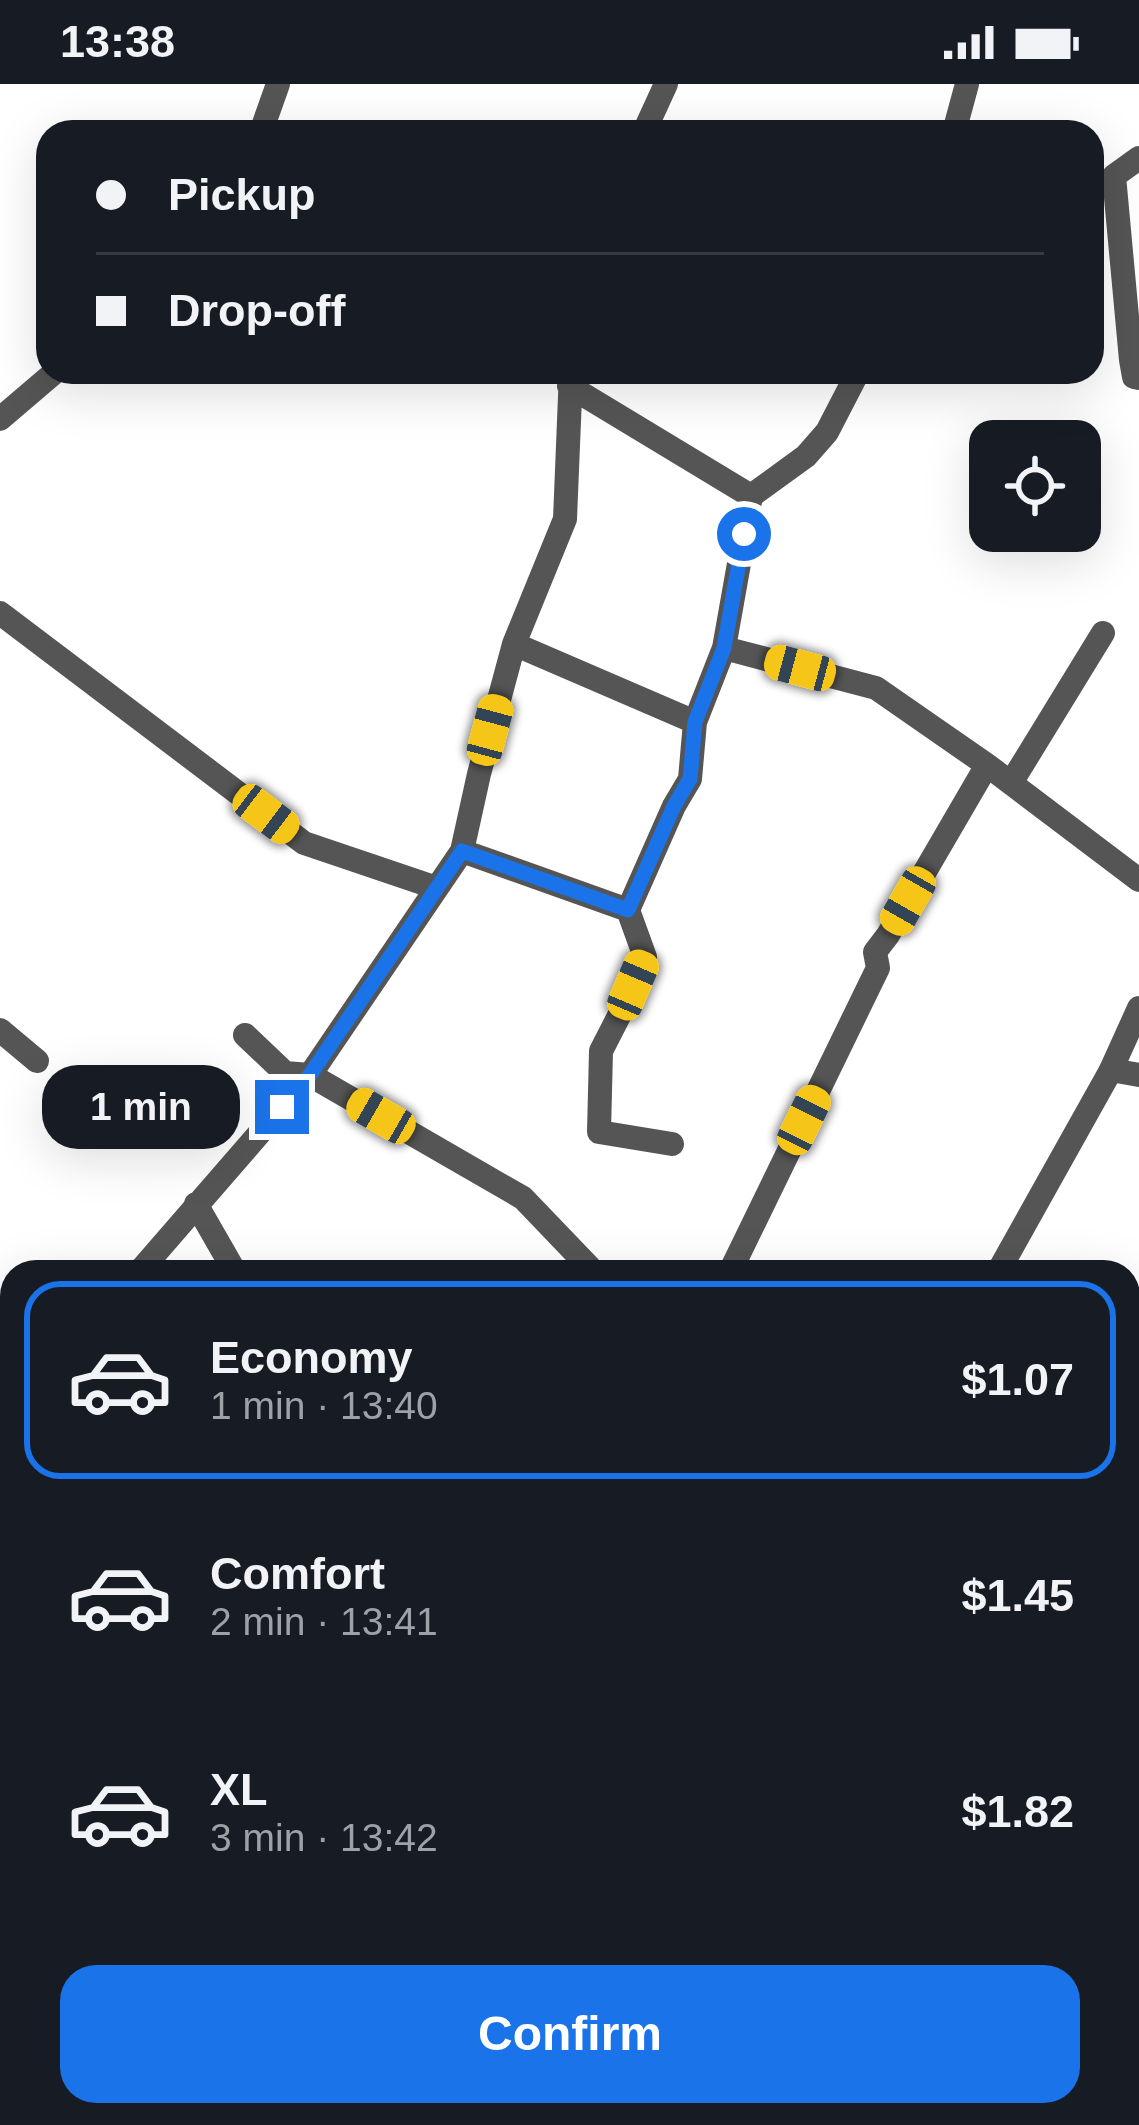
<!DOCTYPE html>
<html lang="en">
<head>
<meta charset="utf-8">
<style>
  body { margin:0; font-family:Arial,sans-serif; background:#20242c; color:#f1f3f6; height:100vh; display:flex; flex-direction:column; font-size:45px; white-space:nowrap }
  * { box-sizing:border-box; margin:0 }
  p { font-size:39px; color:#9ea1a6 }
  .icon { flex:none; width:66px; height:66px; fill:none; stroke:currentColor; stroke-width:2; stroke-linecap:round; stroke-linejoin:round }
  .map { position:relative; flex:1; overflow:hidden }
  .panel { position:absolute; left:0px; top:1176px; width:1140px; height:867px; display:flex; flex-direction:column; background:#171b24; border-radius:36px 36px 0 0; box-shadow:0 12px 48px #0002 }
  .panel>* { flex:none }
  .hud { position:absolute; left:36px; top:36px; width:1068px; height:264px; border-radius:36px; box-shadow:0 12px 48px #0002; display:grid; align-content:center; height:264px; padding:0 60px; background:#171b24 }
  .fabs { position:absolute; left:969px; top:336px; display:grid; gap:24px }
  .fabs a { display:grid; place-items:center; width:132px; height:132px; border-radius:24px; background:#171b24; box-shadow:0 12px 48px #0002; font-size:60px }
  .end { position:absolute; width:54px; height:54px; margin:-27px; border:15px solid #1a73e8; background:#fff; box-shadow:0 0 0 6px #fff }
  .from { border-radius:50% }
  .bubble { position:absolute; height:84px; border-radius:36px; background:#171b24; box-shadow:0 12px 48px #0002; font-size:39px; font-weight:700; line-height:84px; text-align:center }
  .car { position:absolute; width:36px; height:72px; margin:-36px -18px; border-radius:15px; box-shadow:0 0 9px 3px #0007; background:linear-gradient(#f5c518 24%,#345 0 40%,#f5c518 0 76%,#345 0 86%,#f5c518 0) }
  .hud b { display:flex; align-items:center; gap:42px; height:114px; font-size:45px }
  .hud b+b { border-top:3px solid #363941 }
  .hud i { width:30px; height:30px; background:#f1f3f6 }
  ul { padding:21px 0 0; list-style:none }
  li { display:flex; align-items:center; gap:36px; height:198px; margin:0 24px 18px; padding:0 36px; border:6px solid transparent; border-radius:36px }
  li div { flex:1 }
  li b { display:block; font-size:45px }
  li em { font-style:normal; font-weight:700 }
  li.on { border-color:#1a73e8 }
  li>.icon { width:108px; height:108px; stroke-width:1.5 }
  .primary-button { display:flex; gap:24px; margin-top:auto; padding:24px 60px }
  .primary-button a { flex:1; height:138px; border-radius:36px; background:#1a73e8; color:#fff; font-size:48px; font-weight:700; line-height:138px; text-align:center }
  .status { display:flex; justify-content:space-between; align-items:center; height:84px; padding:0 60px; background:#171b24; direction:ltr }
  .status svg { height:33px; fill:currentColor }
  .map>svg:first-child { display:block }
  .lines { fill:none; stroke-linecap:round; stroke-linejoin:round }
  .minor { stroke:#555; stroke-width:24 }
  .tertiary { stroke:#555; stroke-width:24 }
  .route { stroke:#1a73e8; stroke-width:15 }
</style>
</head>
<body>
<div class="status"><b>13:38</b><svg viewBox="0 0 49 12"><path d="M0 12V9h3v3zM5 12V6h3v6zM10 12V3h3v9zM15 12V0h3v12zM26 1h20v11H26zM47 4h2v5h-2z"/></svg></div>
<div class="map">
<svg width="1139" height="2041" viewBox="0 0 1139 2041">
  <rect width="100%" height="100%" fill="#fff"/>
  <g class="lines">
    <path class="minor" d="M 644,48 L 666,0
      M 954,48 L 967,0
      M 1139,74 L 1114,92 L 1131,276 L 1134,293 L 1139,294
      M 569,302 L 751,412 L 724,564 L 695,638 L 690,695 L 674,722 L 628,826 L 645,873 L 621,928 L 601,967 L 599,1048 L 672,1060
      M 751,412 L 806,372 L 827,348 L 858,288
      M 0,529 L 304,759 L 437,804
      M 514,560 L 695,638
      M 724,564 L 876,604 L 987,681 L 1139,796
      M 1011,699 L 1103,549
      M 462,767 L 628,826
      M 0,946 L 37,977
      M 245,951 L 285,989 L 310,991 L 523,1114 L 594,1188
      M 1111,986 L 1139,991
      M 196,1120 L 235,1188
      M 139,1188 L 310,991 L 462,767 L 479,690 L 514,560 L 565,435 L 571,288
      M 730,1188 L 878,884 L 875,868 L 888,851 L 987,681
      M 1128,1352 L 1139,1339
      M 0,1375 L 12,1359
      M 1128,1456 L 1139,1464
      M 0,1628 L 12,1633
      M 1128,1786 L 1139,1796
      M 127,2031 L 136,2041
      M 477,2031 L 488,2041
      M 391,2041 L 402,2031"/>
    <path class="tertiary" d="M 261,48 L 278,0
      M 0,335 L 55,288
      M 998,1188 L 1111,986 L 1139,924
      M 679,2041 L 681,2031"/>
  </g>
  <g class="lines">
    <path class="route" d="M 282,1023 L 310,991 L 462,767 L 628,826 L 674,722 L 690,695 L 695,638 L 724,564 L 744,450"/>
  </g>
</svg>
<div class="fabs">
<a><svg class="icon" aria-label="locate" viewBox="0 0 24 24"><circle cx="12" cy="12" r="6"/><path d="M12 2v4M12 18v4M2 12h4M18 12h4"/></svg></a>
</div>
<i class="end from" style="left:744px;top:450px"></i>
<i class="end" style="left:282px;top:1023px"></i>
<div class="bubble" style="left:42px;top:981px;width:198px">1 min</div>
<i class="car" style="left:800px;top:584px;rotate:285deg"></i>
<i class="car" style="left:490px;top:646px;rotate:15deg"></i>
<i class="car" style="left:266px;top:730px;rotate:127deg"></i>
<i class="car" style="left:908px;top:817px;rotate:210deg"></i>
<i class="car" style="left:633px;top:901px;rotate:23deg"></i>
<i class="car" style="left:381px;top:1032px;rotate:300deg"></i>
<i class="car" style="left:804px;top:1036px;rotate:26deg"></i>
<div class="hud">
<b><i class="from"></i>Pickup</b>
<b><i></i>Drop-off</b>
</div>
<section class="panel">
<ul>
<li class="on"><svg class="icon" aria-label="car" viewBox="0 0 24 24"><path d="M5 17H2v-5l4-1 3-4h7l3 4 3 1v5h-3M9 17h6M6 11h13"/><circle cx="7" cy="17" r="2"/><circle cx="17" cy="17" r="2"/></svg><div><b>Economy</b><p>1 min · 13:40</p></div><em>$1.07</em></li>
<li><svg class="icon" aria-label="car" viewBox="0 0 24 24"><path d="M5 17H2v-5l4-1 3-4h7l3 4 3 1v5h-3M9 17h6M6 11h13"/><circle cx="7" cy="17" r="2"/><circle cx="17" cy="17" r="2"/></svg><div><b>Comfort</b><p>2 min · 13:41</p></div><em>$1.45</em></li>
<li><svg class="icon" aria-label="car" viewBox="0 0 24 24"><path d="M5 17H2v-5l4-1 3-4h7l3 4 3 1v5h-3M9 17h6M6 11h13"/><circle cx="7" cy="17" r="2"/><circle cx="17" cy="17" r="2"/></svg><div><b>XL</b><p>3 min · 13:42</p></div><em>$1.82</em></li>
</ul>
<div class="primary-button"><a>Confirm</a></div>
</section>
</div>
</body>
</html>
